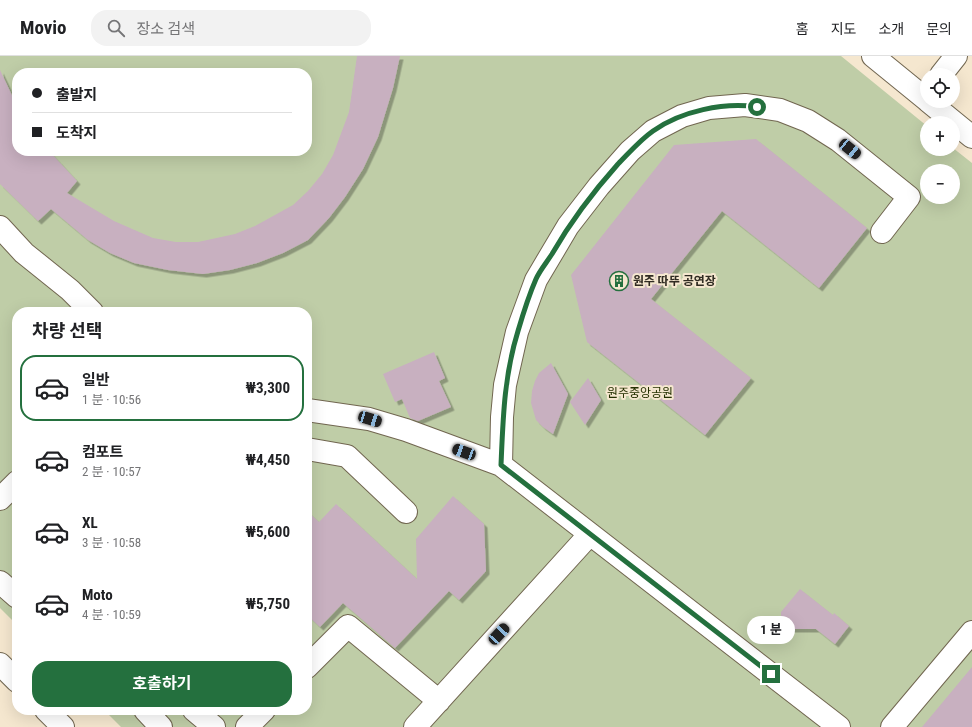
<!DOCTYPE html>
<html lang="ko">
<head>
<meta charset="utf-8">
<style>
  body { margin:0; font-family:"Roboto Condensed","Noto Sans KR",sans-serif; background:#f2f2f2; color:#202124; height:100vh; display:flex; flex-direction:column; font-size:15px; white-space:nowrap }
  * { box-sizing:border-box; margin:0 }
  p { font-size:13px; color:#757577 }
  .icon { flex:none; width:22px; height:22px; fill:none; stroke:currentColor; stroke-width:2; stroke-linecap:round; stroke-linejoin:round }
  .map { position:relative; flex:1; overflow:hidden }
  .panel { position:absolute; left:12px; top:251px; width:300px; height:408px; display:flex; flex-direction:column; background:#fff; border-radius:16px; box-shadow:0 4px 16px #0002 }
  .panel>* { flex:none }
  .banner { position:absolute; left:12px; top:12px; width:300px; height:88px; border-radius:16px; box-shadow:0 4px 16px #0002; display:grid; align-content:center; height:88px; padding:0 20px; background:#fff }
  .buttons { position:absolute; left:920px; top:12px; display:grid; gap:8px }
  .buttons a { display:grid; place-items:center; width:40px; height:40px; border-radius:50%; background:#fff; box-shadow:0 4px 16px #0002; font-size:20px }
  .end { position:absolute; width:18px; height:18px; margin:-9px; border:5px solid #24703e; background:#fff; box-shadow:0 0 0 2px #fff }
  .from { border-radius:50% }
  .bubble { position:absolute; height:28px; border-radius:14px; background:#fff; box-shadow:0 4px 16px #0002; font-size:13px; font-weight:700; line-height:28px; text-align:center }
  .car { position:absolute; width:12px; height:24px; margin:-12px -6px; border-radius:5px; box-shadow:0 0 3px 1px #0007; background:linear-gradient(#222 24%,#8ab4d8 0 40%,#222 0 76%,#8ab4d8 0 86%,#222 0) }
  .banner b { display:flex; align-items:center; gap:14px; height:38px; font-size:15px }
  .banner b+b { border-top:1px solid #e0e0e0 }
  .banner i { width:10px; height:10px; background:#202124 }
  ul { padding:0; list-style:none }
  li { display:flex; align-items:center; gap:12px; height:66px; margin:0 8px 6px; padding:0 12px; border:2px solid transparent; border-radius:16px }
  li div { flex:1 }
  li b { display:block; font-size:15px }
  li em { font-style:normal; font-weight:700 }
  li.active { border-color:#24703e }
  li>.icon { width:36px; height:36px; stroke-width:1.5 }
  h2 { padding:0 20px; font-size:18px; line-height:48px }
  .primary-button { display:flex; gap:8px; margin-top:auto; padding:8px 20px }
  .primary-button a { flex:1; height:46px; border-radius:16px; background:#24703e; color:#fff; font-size:16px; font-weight:700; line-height:46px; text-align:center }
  header { display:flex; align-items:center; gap:24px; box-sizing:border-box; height:56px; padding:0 20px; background:#fff; border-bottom:1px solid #e0e0e0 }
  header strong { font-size:19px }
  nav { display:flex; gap:22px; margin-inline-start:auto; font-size:14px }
  .search { width:280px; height:36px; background:#f2f2f2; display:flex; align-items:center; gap:10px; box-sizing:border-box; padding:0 14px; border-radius:16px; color:#757577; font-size:15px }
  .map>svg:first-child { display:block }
  .green { fill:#bfcda7; fill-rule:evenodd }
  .building { fill:#c8b0c0; filter:url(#shadow) }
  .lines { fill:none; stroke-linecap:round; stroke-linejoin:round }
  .minor-casing { stroke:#716650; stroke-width:24 }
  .minor { stroke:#fff; stroke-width:22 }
  .route { stroke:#24703e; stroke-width:5 }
  .labels { text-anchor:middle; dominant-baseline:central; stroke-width:4; stroke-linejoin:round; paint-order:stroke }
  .poi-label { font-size:12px; font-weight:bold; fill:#302b22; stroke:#f5e7cf; text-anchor:start }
  .park-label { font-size:12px; fill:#243001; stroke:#f5e7cf }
</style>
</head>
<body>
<header>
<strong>Movio</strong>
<div class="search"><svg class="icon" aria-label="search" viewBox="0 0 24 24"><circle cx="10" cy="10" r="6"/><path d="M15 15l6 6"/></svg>장소 검색</div>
<nav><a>홈</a><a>지도</a><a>소개</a><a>문의</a></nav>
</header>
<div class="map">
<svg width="972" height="671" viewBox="0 0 972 671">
  <defs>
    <filter id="shadow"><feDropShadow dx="3.5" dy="3.5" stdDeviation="0" flood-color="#0004"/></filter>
  </defs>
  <rect width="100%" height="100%" fill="#f5e7cf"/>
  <path class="green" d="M 0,0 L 841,0 L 927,70 L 927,93 L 953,93 L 953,92 L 972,107 L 972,671 L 121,671 L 104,654 L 307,654 L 307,256 L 17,256 L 17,569 L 0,552 ZM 17,17 L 307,17 L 307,95 L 17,95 ZM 927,115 L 953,115 L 953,141 L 927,141 Z"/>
  <path class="building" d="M 357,0 L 400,0 L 393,32 L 378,81 L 363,113 L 345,141 L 329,162 L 308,184 L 283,197 L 257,207 L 230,214 L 203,218 L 168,214 L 134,207 L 110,197 L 88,184 L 51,153 L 38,165 L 0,128 L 0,14 L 17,50 L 17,95 L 49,95 L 77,125 L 67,137 L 114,165 L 153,182 L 176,186 L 198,186 L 235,178 L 255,170 L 293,149 L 308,135 L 322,118 L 333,99 L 349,56 Z
    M 756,83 L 867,172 L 819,232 L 722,155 L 651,243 L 751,322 L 705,379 L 587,286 L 571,219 L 674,89 Z
    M 434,296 L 445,322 L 439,325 L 451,351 L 418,365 L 410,362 L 402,343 L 395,346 L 383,318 Z
    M 551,307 L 568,338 L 553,378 L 543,371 L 536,364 L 531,347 L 532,335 L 535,325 L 539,317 Z
    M 588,322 L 601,344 L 585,369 L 570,346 Z
    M 453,440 L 484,468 L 486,515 L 459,544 L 449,535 L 395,592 L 343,547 L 320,571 L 307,559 L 307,455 L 319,466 L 336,448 L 417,523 L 416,483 Z
    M 800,533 L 833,559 L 834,557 L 849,570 L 835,588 L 816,573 L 781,573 L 781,556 Z
    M 972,611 L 972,671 L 922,671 Z"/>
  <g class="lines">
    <g class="minor-casing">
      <path id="minor" d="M 873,0 L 927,44
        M 941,19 L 956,0
        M 928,45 L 972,81
        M 0,171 L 24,197 L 70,234 L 92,256
        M 307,354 L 369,363 L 406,374 L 501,409 L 839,671
        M 307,393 L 347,400 L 406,456
        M 501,409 L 502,361 L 505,329 L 517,276 L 536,224 L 568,170 L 599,130 L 630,95 L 653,75 L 682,60 L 709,52 L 745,49 L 780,54 L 808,65 L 838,84 L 909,141 L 882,176
        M 0,443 L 17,426
        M 0,526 L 17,541
        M 0,608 L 17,625
        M 307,611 L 348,570 L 439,645
        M 46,654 L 63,671
        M 145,654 L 161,671
        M 194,654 L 214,671
        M 247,671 L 264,654
        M 415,671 L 590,478
        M 892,671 L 972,576"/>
    </g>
    <use href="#minor" class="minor"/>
  </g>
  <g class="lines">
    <path class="route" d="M 757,51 C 724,46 681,55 653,75 C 640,84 629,97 618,108 C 593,136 571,165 552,198 C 547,206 540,214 536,223 C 529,239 523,258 518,275 C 504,320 503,363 501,409 L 771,618"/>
  </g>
  <defs>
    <g id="building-ring" transform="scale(1)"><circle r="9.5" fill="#f5e7cf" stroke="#24703e" stroke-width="1.5"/><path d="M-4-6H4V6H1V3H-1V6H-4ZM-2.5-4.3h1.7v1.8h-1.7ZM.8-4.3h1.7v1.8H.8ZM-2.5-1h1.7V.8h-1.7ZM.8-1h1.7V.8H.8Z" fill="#24703e"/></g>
  </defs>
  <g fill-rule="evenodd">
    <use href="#building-ring" x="619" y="225"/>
  </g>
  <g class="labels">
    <g class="poi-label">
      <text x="633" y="225">원주 따뚜 공연장</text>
    </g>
    <g class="park-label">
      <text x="640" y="337">원주중앙공원</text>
    </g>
  </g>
</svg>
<div class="buttons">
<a><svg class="icon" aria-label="locate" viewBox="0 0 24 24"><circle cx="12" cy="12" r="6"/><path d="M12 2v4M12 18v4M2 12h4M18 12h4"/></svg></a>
<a>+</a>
<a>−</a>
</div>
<i class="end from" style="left:757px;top:51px"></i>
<i class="end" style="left:771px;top:618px"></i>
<div class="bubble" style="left:747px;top:560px;width:48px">1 분</div>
<i class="car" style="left:850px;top:93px;rotate:129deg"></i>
<i class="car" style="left:370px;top:363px;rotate:107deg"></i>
<i class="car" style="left:464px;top:396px;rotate:290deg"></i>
<i class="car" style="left:499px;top:578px;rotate:43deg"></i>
<div class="banner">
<b><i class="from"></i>출발지</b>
<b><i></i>도착지</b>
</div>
<section class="panel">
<h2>차량 선택</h2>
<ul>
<li class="active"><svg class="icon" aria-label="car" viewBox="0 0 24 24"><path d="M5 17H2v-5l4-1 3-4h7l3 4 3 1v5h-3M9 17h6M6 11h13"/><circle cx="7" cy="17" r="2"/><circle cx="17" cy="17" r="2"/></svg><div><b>일반</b><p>1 분 · 10:56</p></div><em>₩3,300</em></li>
<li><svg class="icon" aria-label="car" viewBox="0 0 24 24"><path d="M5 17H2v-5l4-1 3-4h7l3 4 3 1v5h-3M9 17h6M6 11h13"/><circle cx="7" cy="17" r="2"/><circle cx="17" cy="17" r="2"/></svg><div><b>컴포트</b><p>2 분 · 10:57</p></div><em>₩4,450</em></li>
<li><svg class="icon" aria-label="car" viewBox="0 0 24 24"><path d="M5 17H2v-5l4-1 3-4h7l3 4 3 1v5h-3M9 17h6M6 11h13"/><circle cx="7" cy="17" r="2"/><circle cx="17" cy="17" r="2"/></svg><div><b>XL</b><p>3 분 · 10:58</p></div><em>₩5,600</em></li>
<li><svg class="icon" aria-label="car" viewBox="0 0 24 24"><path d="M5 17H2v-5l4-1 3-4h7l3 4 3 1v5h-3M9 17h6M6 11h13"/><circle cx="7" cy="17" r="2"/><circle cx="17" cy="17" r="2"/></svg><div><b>Moto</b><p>4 분 · 10:59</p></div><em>₩5,750</em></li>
</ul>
<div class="primary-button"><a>호출하기</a></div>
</section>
</div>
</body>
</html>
